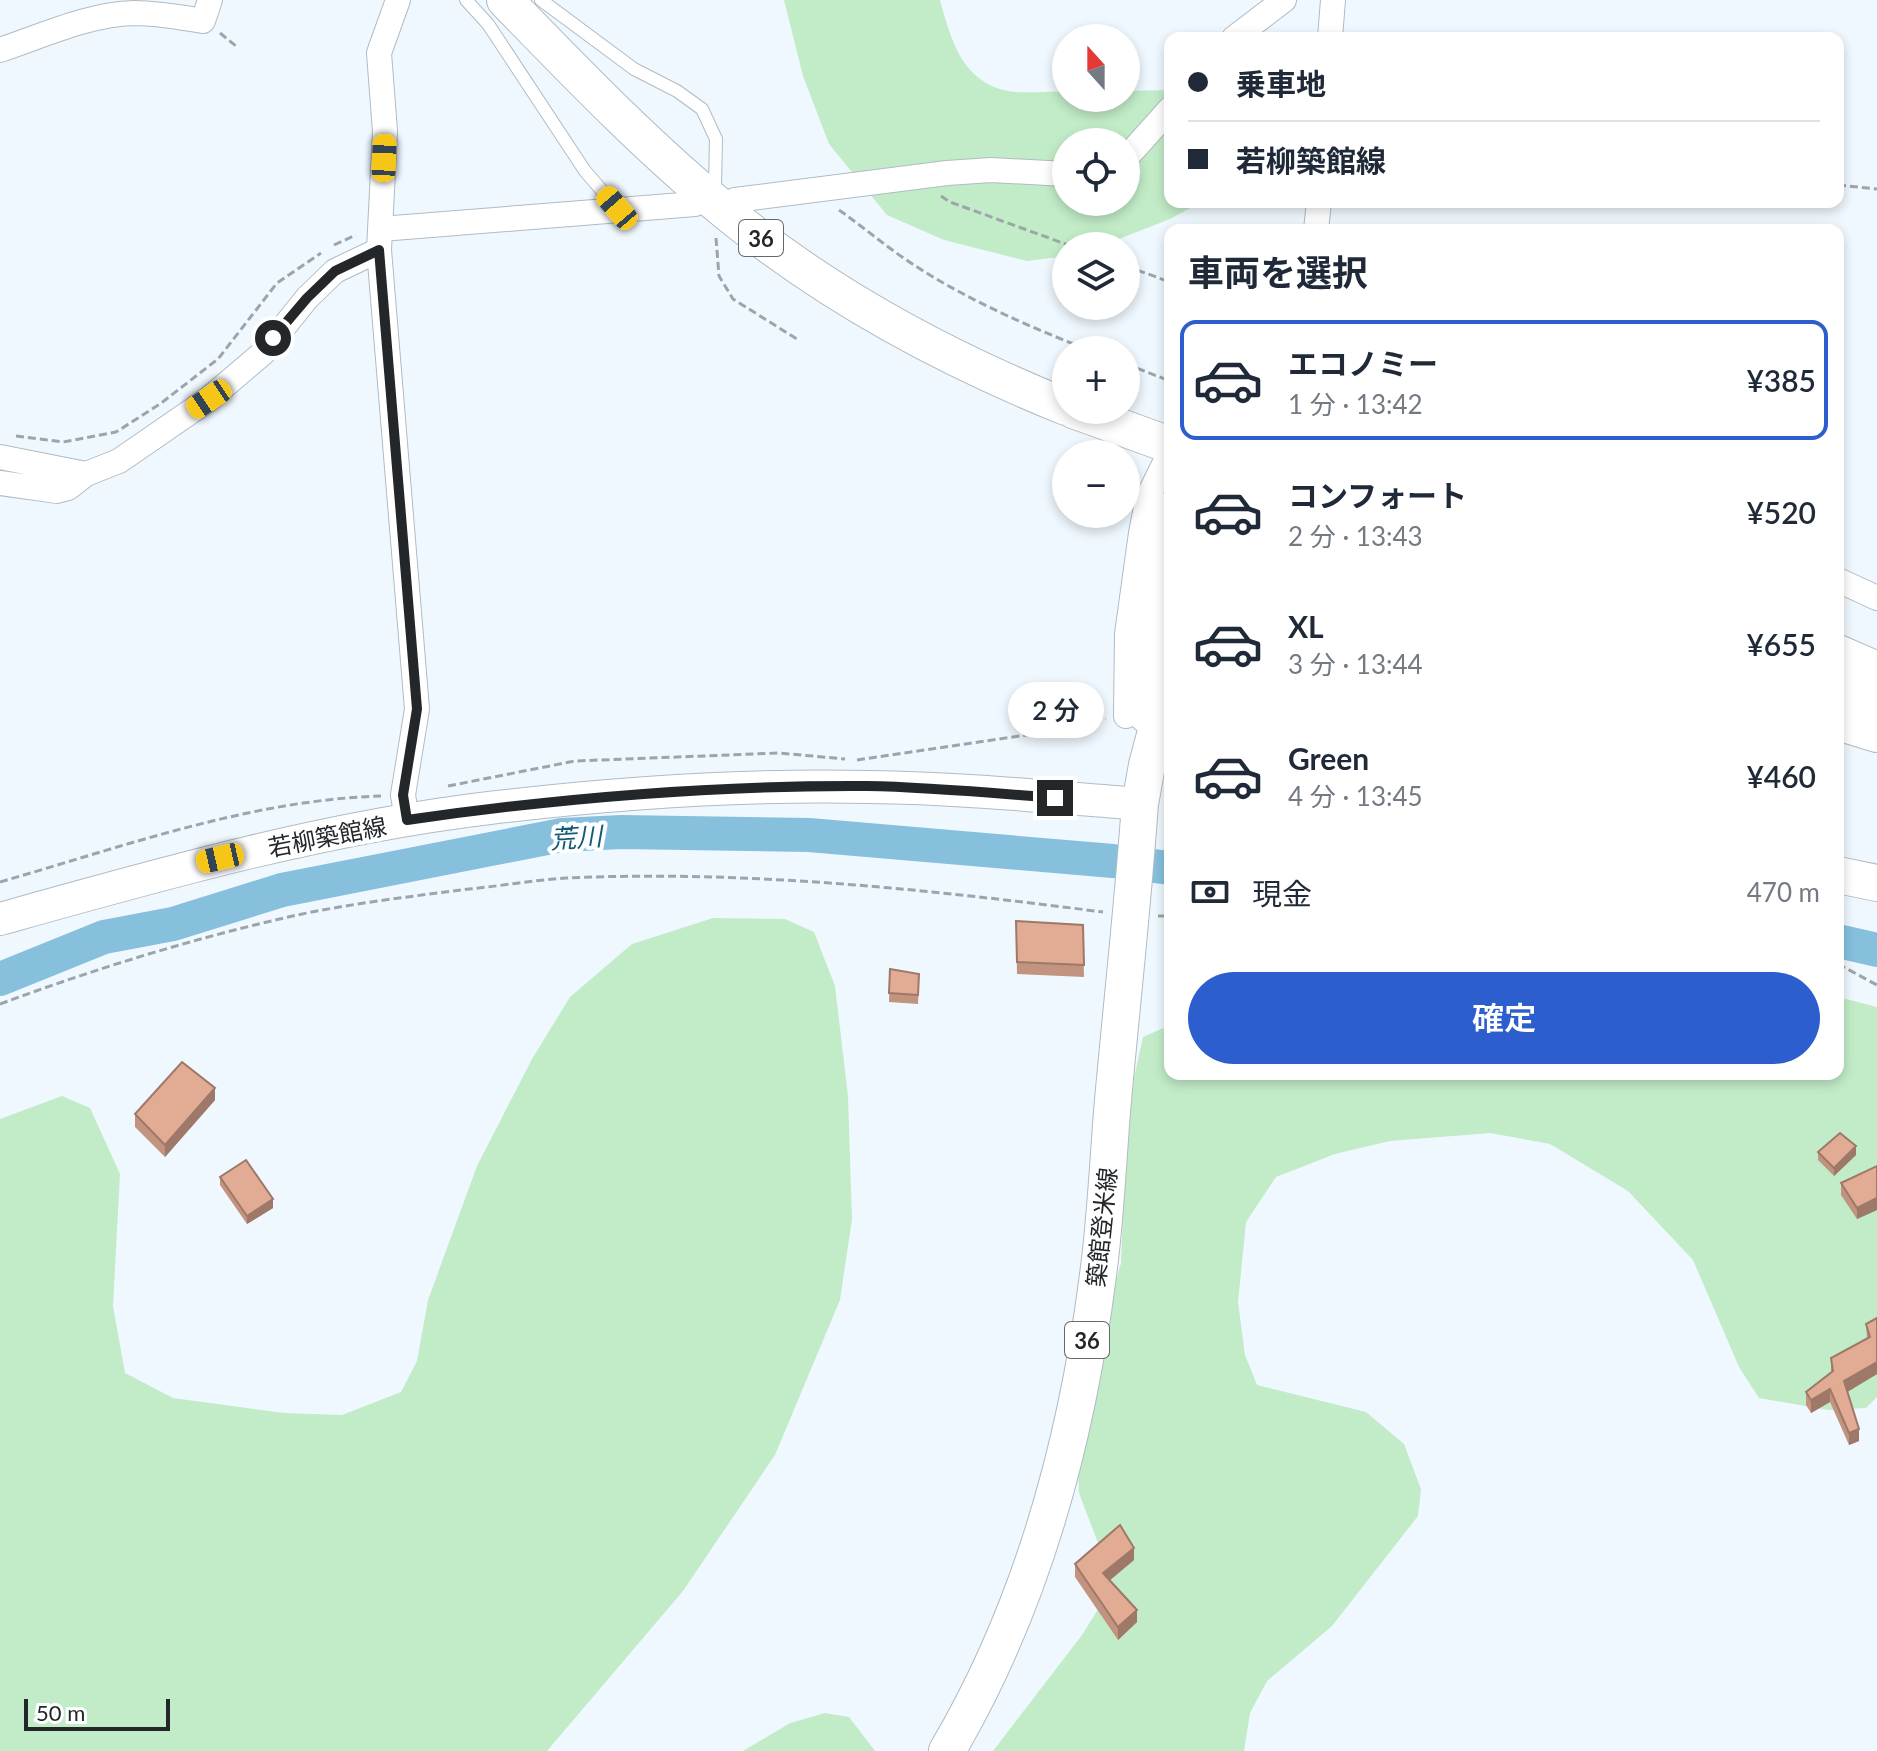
<!DOCTYPE html>
<html lang="ja">
<head>
<meta charset="utf-8">
<style>
  body { margin:0; font-family:Lato,"Noto Sans JP",sans-serif; background:#f2f2f3; color:#1f2937; height:100vh; display:flex; flex-direction:column; font-size:30px; white-space:nowrap }
  * { box-sizing:border-box; margin:0 }
  p { font-size:26px; color:#747a83 }
  .icon { flex:none; width:44px; height:44px; fill:none; stroke:currentColor; stroke-width:2; stroke-linecap:round; stroke-linejoin:round }
  .map { position:relative; flex:1; overflow:hidden }
  .sheet { position:absolute; left:1164px; top:224px; width:680px; height:856px; display:flex; flex-direction:column; background:#fff; border-radius:16px; box-shadow:0 4px 12px #0003 }
  .sheet>* { flex:none }
  .hud { position:absolute; left:1164px; top:32px; width:680px; height:176px; border-radius:16px; box-shadow:0 4px 12px #0003; display:grid; align-content:center; height:176px; padding:0 24px; background:#fff }
  .needle { width:52px; rotate:339deg }
  .tools { position:absolute; left:1052px; top:24px; display:grid; gap:16px }
  .tools a { display:grid; place-items:center; width:88px; height:88px; border-radius:50%; background:#fff; box-shadow:0 4px 12px #0003; font-size:40px }
  .scale { position:absolute; left:24px; bottom:20px; width:146px; box-sizing:border-box; padding-left:8px; border:4px solid #24272a; border-top:0; font-size:22px; line-height:28px; white-space:nowrap; color:#24272a; -webkit-text-stroke:6px #fff; paint-order:stroke }
  .end { position:absolute; width:36px; height:36px; margin:-18px; border:10px solid #24272a; background:#fff; box-shadow:0 0 0 4px #fff }
  .from { border-radius:50% }
  .bubble { position:absolute; height:56px; border-radius:28px; background:#fff; box-shadow:0 4px 12px #0003; font-size:26px; font-weight:600; line-height:56px; text-align:center }
  .car { position:absolute; width:24px; height:48px; margin:-24px -12px; border-radius:10px; box-shadow:0 0 6px 2px #0007; background:linear-gradient(#f5c518 24%,#345 0 40%,#f5c518 0 76%,#345 0 86%,#f5c518 0) }
  .hud b { display:flex; align-items:center; gap:28px; height:76px; font-size:30px }
  .hud b+b { border-top:2px solid #e0e1e3 }
  .hud i { width:20px; height:20px; background:#1f2937 }
  ul { padding:0; list-style:none }
  li { display:flex; align-items:center; gap:24px; height:120px; margin:0 16px 12px; padding:0 8px; border:4px solid transparent; border-radius:16px }
  li div { flex:1 }
  li b { display:block; font-size:30px }
  li em { font-style:normal; font-weight:600 }
  li.active { border-color:#2c5ecd }
  li>.icon { width:72px; height:72px; stroke-width:1.5 }
  h2 { padding:0 24px; font-size:36px; line-height:96px }
  .pay { display:flex; align-items:center; gap:20px; height:88px; padding:0 24px; font-size:30px }
  .pay p { margin-inline-start:auto }
  .primary-button { display:flex; gap:16px; margin-top:auto; padding:16px 24px }
  .primary-button a { flex:1; height:92px; border-radius:48px; background:#2c5ecd; color:#fff; font-size:32px; font-weight:600; line-height:92px; text-align:center }
  .map>svg:first-child { display:block }
  .green { fill:#c2ecc8; fill-rule:evenodd }
  .lines { fill:none; stroke-linecap:round; stroke-linejoin:round }
  .river { stroke:#86c0dd; stroke-width:34 }
  .service-casing { stroke:#b1bbc2; stroke-width:14 }
  .minor-casing { stroke:#b1bbc2; stroke-width:26 }
  .secondary-casing { stroke:#b1bbc2; stroke-width:34 }
  .primary-casing { stroke:#b1bbc2; stroke-width:38 }
  .path { stroke:#9ea5a9; stroke-width:3; stroke-dasharray:8 4; stroke-linecap:butt }
  .service { stroke:#fff; stroke-width:12 }
  .minor { stroke:#fff; stroke-width:24 }
  .secondary { stroke:#fff; stroke-width:32 }
  .primary { stroke:#fff; stroke-width:36 }
  .wall { fill:#c2937f }
  .shaded-wall { fill:#9e7868 }
  .building { fill:#e2ab94; stroke:#9e7868; stroke-width:2 }
  .route { stroke:#24272a; stroke-width:10 }
  .labels { text-anchor:middle; dominant-baseline:central; stroke-width:8; stroke-linejoin:round; paint-order:stroke }
  .shield { fill:#fff; stroke:#66686a; stroke-width:2 }
  .shield-label { font-size:22px; font-weight:bold; fill:#24272a }
  .street-label { font-size:24px; fill:#24272a; stroke:#fff }
  .water-label { font-size:26px; font-style:italic; fill:#115a77; stroke:#fff }
</style>
</head>
<body>
<div class="map">
<svg width="1877" height="1751" viewBox="0 0 1877 1751">
  <rect width="100%" height="100%" fill="#eff8fe"/>
  <path class="green" d="M 784,0 L 940,0 C 951,40 962,82 1008,91 C 1026,94 1048,91 1066,92 L 1066,98 L 1126,98 L 1126,91 L 1170,90 L 1170,202 L 1201,202 L 1170,219 L 1101,246 L 1066,246 L 1066,256 L 1027,261 L 944,240 L 887,215 L 829,144 L 803,76 ZM 1066,142 L 1126,142 L 1126,202 L 1066,202 Z
    M 713,918 L 785,919 L 814,932 L 835,986 L 848,1096 L 852,1219 L 840,1300 L 775,1455 L 683,1591 L 547,1751 L 0,1751 L 0,1119 L 62,1096 L 90,1108 L 120,1174 L 113,1306 L 125,1373 L 173,1398 L 284,1413 L 342,1415 L 401,1392 L 417,1361 L 428,1300 L 477,1166 L 532,1059 L 570,997 L 632,944 Z
    M 1838,997 L 1877,1007 L 1877,1397 L 1866,1408 L 1828,1410 L 1759,1398 L 1739,1367 L 1693,1260 L 1628,1191 L 1550,1144 L 1490,1133 L 1390,1141 L 1335,1154 L 1276,1177 L 1246,1222 L 1238,1302 L 1245,1355 L 1257,1385 L 1366,1412 L 1404,1444 L 1421,1489 L 1418,1516 L 1332,1626 L 1267,1681 L 1250,1713 L 1244,1751 L 993,1751 L 1082,1635 L 1109,1592 L 1106,1564 L 1079,1493 L 1077,1453 L 1105,1320 L 1121,1263 L 1125,1163 L 1134,1078 L 1143,1037 L 1170,1025 L 1170,1074 L 1838,1074 Z
    M 825,1713 L 849,1717 L 875,1751 L 743,1751 L 790,1723 Z"/>
  <g class="lines">
    <path class="river" d="M 1838,941 L 1877,950
      M 0,979 L 104,937 L 173,924 L 282,890 L 562,835 L 621,832 L 809,835 L 1113,861 L 1170,868"/>
    <g class="service-casing">
      <path id="service" d="M 466,0 L 488,24 L 585,171 L 617,208
        M 541,0 L 634,69 L 677,91 L 702,109 L 716,139 L 715,184"/>
    </g>
    <g class="minor-casing">
      <path id="minor" d="M 398,0 L 379,53 L 385,131 L 379,250 L 417,709 L 403,795 L 407,820
        M 1234,38 L 1284,0
        M 1330,38 L 1333,0
        M 0,50 C 42,36 89,14 134,13 C 157,13 180,17 203,21 L 210,0
        M 1126,158 L 1170,109
        M 735,200 L 947,173 L 991,170 L 1066,174
        M 381,229 L 695,204
        M 1316,230 L 1319,202
        M 0,457 L 86,474
        M 0,483 L 57,491 L 68,488 L 86,474 L 119,461 L 209,399 L 263,353 L 307,298 L 335,271 L 379,250
        M 1838,580 L 1877,598
        M 1126,716 L 1127,634 L 1141,533 L 1148,497 L 1170,452"/>
    </g>
    <g class="secondary-casing">
      <path id="secondary" d="M 0,919 C 161,874 322,828 489,808 C 615,793 742,784 869,787 C 960,788 1050,797 1140,804"/>
    </g>
    <g class="primary-casing">
      <path id="primary" d="M 505,0 C 577,74 649,149 729,214 C 829,296 947,359 1066,407
        M 1073,410 L 1170,445
        M 1838,653 L 1877,670
        M 1838,689 L 1877,704
        M 1147,715 L 1148,641 L 1159,547 L 1170,510
        M 1838,722 L 1877,734
        M 1838,875 L 1877,883
        M 947,1751 C 1032,1607 1077,1440 1098,1275 C 1106,1217 1108,1158 1113,1100 C 1122,1001 1133,903 1140,804 L 1147,765 L 1170,679"/>
    </g>
    <path class="path" d="M 220,33 L 236,46
      M 1838,185 L 1877,189
      M 941,196 L 950,202 L 1071,246
      M 839,210 C 862,226 884,245 908,261 C 963,298 1027,326 1089,350
      M 716,238 L 719,276 L 733,299 L 800,341
      M 334,245 L 356,235
      M 1126,266 L 1170,282
      M 1126,364 L 1170,381
      M 16,436 L 63,442 L 116,432 L 160,404 L 218,359 L 277,283 L 321,253
      M 857,760 L 1026,735 L 1106,719
      M 448,786 L 575,761 L 779,753 L 845,759
      M 0,882 C 125,846 251,800 381,796
      M 1158,916 L 1170,916
      M 1838,964 L 1877,985
      M 0,1004 C 92,970 188,940 284,918 C 344,904 408,897 469,889 C 501,886 534,880 566,878 C 745,870 924,889 1103,912"/>
    <use href="#service" class="service"/>
    <use href="#minor" class="minor"/>
    <use href="#secondary" class="secondary"/>
    <use href="#primary" class="primary"/>
  </g>
  <path class="wall" d="M 1016,921 L 1083,925 L 1084,977 L 1017,974 Z
    M 890,969 L 919,982 L 918,1004 L 889,1002 Z
    M 215,1100 L 165,1157 L 135,1127 L 135,1114 Z
    M 1818,1152 L 1856,1155 L 1834,1176 L 1818,1160 Z
    M 1877,1166 L 1877,1210 L 1857,1219 L 1841,1195 L 1841,1183 Z
    M 220,1177 L 273,1208 L 247,1224 L 220,1185 Z
    M 1877,1318 L 1877,1374 L 1847,1392 L 1859,1441 L 1849,1445 L 1830,1402 L 1811,1413 L 1806,1405 L 1806,1392 L 1831,1372 L 1831,1358 L 1867,1339 L 1866,1324 Z
    M 1134,1560 L 1110,1580 L 1137,1622 L 1118,1640 L 1075,1577 L 1075,1564 Z"/>
  <path class="shaded-wall" d="M 215,1088 L 215,1100 L 165,1157 L 165,1145 Z
    M 1856,1146 L 1856,1155 L 1834,1176 L 1834,1168 Z
    M 1877,1198 L 1877,1210 L 1857,1219 L 1857,1208 Z
    M 273,1199 L 273,1208 L 247,1224 L 247,1216 Z
    M 1877,1362 L 1877,1374 L 1844,1394 L 1844,1381 Z
    M 1830,1389 L 1830,1402 L 1811,1413 L 1811,1400 Z
    M 1859,1429 L 1859,1441 L 1849,1445 L 1849,1433 Z
    M 1134,1548 L 1134,1560 L 1103,1586 L 1103,1573 Z
    M 1137,1610 L 1137,1622 L 1118,1640 L 1118,1627 Z"/>
  <path class="building" d="M 1016,921 L 1083,925 L 1084,965 L 1017,962 Z
    M 890,969 L 919,974 L 918,995 L 889,993 Z
    M 182,1062 L 215,1088 L 165,1145 L 135,1114 Z
    M 1840,1133 L 1856,1146 L 1834,1168 L 1818,1152 Z
    M 246,1160 L 273,1199 L 247,1216 L 220,1177 Z
    M 1877,1166 L 1877,1198 L 1857,1208 L 1841,1183 Z
    M 1877,1318 L 1877,1362 L 1844,1381 L 1859,1429 L 1849,1433 L 1830,1389 L 1811,1400 L 1806,1392 L 1833,1371 L 1831,1358 L 1870,1337 L 1866,1324 Z
    M 1120,1525 L 1134,1548 L 1103,1573 L 1137,1610 L 1118,1627 L 1075,1564 Z"/>
  <g class="lines">
    <path class="route" d="M 273,338 L 307,298 L 335,271 L 379,250 L 417,709 L 403,795 L 407,820 C 559,798 713,785 867,786 C 930,787 992,793 1055,798"/>
  </g>
  <g class="labels">
    <g class="shield">
      <rect x="739" y="220" width="44" height="36" rx="6"/>
      <rect x="1065" y="1322" width="44" height="36" rx="6"/>
    </g>
    <g class="shield-label">
      <text x="761" y="238">36</text>
      <text x="1087" y="1340">36</text>
    </g>
    <g class="street-label">
      <text transform="translate(327 836) rotate(-11)">若柳築館線</text>
      <text transform="translate(1101 1227) rotate(-84)">築館登米線</text>
    </g>
    <g class="water-label">
      <text transform="translate(576 837) rotate(-4)">荒川</text>
    </g>
  </g>
</svg>
<div class="tools">
<a><svg class="needle" viewBox="-14 -14 28 28"><path d="M0-13l5 13h-10z" fill="#e53935"/><path d="M0 13l5-13h-10z" fill="#747a83"/></svg></a>
<a><svg class="icon" aria-label="locate" viewBox="0 0 24 24"><circle cx="12" cy="12" r="6"/><path d="M12 2v4M12 18v4M2 12h4M18 12h4"/></svg></a>
<a><svg class="icon" aria-label="layers" viewBox="0 0 24 24"><path d="M12 4l9 5-9 5-9-5zM3 14l9 5 9-5"/></svg></a>
<a>+</a>
<a>−</a>
</div>
<div class="scale">50 m</div>
<i class="end from" style="left:273px;top:338px"></i>
<i class="end" style="left:1055px;top:798px"></i>
<div class="bubble" style="left:1008px;top:682px;width:96px">2 分</div>
<i class="car" style="left:384px;top:158px;rotate:2deg"></i>
<i class="car" style="left:617px;top:208px;rotate:319deg"></i>
<i class="car" style="left:209px;top:399px;rotate:236deg"></i>
<i class="car" style="left:220px;top:858px;rotate:257deg"></i>
<div class="hud">
<b><i class="from"></i>乗車地</b>
<b><i></i>若柳築館線</b>
</div>
<section class="sheet">
<h2>車両を選択</h2>
<ul>
<li class="active"><svg class="icon" aria-label="car" viewBox="0 0 24 24"><path d="M5 17H2v-5l4-1 3-4h7l3 4 3 1v5h-3M9 17h6M6 11h13"/><circle cx="7" cy="17" r="2"/><circle cx="17" cy="17" r="2"/></svg><div><b>エコノミー</b><p>1 分 · 13:42</p></div><em>¥385</em></li>
<li><svg class="icon" aria-label="car" viewBox="0 0 24 24"><path d="M5 17H2v-5l4-1 3-4h7l3 4 3 1v5h-3M9 17h6M6 11h13"/><circle cx="7" cy="17" r="2"/><circle cx="17" cy="17" r="2"/></svg><div><b>コンフォート</b><p>2 分 · 13:43</p></div><em>¥520</em></li>
<li><svg class="icon" aria-label="car" viewBox="0 0 24 24"><path d="M5 17H2v-5l4-1 3-4h7l3 4 3 1v5h-3M9 17h6M6 11h13"/><circle cx="7" cy="17" r="2"/><circle cx="17" cy="17" r="2"/></svg><div><b>XL</b><p>3 分 · 13:44</p></div><em>¥655</em></li>
<li><svg class="icon" aria-label="car" viewBox="0 0 24 24"><path d="M5 17H2v-5l4-1 3-4h7l3 4 3 1v5h-3M9 17h6M6 11h13"/><circle cx="7" cy="17" r="2"/><circle cx="17" cy="17" r="2"/></svg><div><b>Green</b><p>4 分 · 13:45</p></div><em>¥460</em></li>
</ul>
<div class="pay"><svg class="icon" aria-label="cash" viewBox="0 0 24 24"><path d="M3 7h18v10H3z"/><circle cx="12" cy="12" r="2"/></svg>現金<p>470 m</p></div>
<div class="primary-button"><a>確定</a></div>
</section>
</div>
</body>
</html>
